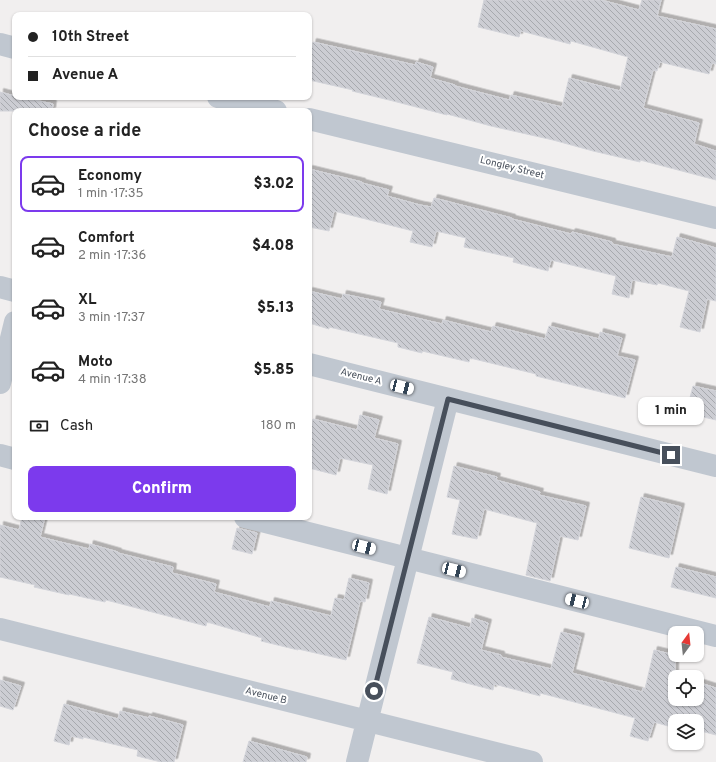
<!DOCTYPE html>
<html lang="en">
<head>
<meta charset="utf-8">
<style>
  body { margin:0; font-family:Overpass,sans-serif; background:#f2f2f2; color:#222; height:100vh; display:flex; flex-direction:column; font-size:15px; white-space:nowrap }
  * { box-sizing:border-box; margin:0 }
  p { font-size:13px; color:#767676 }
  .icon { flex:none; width:22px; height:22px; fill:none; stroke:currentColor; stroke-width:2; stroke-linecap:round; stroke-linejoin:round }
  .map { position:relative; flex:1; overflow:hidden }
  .sheet { position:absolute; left:12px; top:108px; width:300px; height:412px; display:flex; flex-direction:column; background:#fff; border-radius:8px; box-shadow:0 1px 3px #0004 }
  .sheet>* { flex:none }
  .top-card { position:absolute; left:12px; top:12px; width:300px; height:88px; border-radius:8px; box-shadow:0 1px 3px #0004; display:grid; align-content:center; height:88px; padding:0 16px; background:#fff }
  .needle { width:26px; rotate:15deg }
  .buttons { position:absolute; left:668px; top:626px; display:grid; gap:8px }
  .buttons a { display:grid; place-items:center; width:36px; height:36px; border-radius:8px; background:#fff; box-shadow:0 1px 3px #0004; font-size:20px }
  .end { position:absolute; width:18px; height:18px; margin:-9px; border:5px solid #474f5b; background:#fff; box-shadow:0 0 0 2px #fff }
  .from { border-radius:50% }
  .bubble { position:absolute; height:28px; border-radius:8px; background:#fff; box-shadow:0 1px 3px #0004; font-size:13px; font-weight:800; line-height:28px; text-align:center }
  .car { position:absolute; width:12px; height:24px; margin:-12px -6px; border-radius:5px; box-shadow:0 0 3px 1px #0007; background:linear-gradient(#fff 24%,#345 0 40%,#fff 0 76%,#345 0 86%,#fff 0) }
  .top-card b { display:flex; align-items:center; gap:14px; height:38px; font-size:15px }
  .top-card b+b { border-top:1px solid #e0e0e0 }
  .top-card i { width:10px; height:10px; background:#222 }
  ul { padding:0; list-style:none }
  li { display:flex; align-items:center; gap:12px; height:56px; margin:0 8px 6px; padding:0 8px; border:2px solid transparent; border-radius:8px }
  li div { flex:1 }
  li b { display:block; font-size:15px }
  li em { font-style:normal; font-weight:800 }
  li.on { border-color:#7c3aed }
  li>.icon { width:36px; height:36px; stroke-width:1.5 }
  h2 { padding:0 16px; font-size:18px; line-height:48px }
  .pay { display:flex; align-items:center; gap:10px; height:44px; padding:0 16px; font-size:15px }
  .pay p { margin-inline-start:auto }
  .action { display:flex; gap:8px; margin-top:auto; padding:8px 16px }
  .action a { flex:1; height:46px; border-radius:8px; background:#7c3aed; color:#fff; font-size:16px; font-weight:800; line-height:46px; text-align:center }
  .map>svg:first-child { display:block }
  .building { fill:url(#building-back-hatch); stroke:#d3d4da; filter:url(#shadow) }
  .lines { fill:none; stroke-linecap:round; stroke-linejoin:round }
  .minor { stroke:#c0c7d0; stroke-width:22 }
  .route { stroke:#474f5b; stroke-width:5 }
  .labels { text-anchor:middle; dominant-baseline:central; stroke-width:4; stroke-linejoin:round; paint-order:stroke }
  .street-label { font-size:10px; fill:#474f5b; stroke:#fff }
</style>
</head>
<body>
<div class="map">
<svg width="716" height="762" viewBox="0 0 716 762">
  <defs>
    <pattern id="building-back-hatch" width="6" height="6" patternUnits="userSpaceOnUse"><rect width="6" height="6" fill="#cccdd3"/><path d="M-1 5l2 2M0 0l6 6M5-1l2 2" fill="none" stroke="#a7a9ae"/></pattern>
    <filter id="shadow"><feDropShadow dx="3.5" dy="-3.5" stdDeviation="0" flood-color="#0004"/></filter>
  </defs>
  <rect width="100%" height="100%" fill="#f1efef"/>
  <path class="building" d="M 484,0 L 601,0 L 639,10 L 642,0 L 661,0 L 657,16 L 716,29 L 716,64 L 712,63 L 709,74 L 660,62 L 657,71 L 653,70 L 643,108 L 699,123 L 694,144 L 716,151 L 716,180 L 640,160 L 640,162 L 593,151 L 553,140 L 491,126 L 447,114 L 447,115 L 393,101 L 352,91 L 353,90 L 309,80 L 309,59 L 313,42 L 415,65 L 416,62 L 433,67 L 430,78 L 455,85 L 455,86 L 509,100 L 511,95 L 562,107 L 569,78 L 620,91 L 628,57 L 571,41 L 570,44 L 521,31 L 519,37 L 478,27 Z
    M 0,92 L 15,96 L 15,97 L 21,97 L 53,104 L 52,111 L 0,111 Z
    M 309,169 L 362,182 L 362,183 L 389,190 L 387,196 L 420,205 L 431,207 L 434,198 L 512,218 L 512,219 L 571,234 L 572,232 L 612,242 L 612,244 L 672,257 L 677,237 L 716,248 L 716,301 L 707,299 L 700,332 L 680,327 L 689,291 L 658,283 L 657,285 L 632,280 L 629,298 L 612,294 L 616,276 L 551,260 L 548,271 L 513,262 L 514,258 L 464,247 L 466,238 L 436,231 L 432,247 L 410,242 L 413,231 L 334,211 L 329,231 L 309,227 Z
    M 309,291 L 342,299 L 343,294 L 381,302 L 379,309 L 442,324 L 443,320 L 491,332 L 493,326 L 545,339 L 549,326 L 599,339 L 600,332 L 622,338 L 617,356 L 635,360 L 625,398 L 536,376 L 536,374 L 470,358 L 469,362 L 422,351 L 422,353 L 398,347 L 398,343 L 329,327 L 329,329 L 309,323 Z
    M 693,386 L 716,391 L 716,420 L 686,413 Z
    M 360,415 L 379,420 L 374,438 L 398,444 L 387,494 L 368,489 L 373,465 L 340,458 L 336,475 L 309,468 L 309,435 L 313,419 L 357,430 Z
    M 454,466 L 497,477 L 496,480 L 540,492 L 539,495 L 586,506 L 578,540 L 560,536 L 550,581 L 526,575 L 537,523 L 484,509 L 477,539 L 452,534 L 460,500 L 447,497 Z
    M 641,497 L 681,507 L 669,558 L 629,548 Z
    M 22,517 L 45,517 L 40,537 L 89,549 L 90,544 L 118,552 L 118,553 L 173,567 L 172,573 L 216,584 L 214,592 L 270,607 L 271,601 L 331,616 L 335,598 L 344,600 L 349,578 L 369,583 L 365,602 L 360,601 L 346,660 L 298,649 L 298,650 L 261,641 L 262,638 L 207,622 L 206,626 L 106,600 L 105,602 L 69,594 L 69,595 L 34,587 L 35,585 L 0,577 L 0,525 L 19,530 Z
    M 237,528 L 257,533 L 252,554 L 232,549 Z
    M 676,567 L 716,577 L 716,598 L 671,587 Z
    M 429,617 L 470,628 L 472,618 L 488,623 L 481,650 L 501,655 L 501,657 L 551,669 L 561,632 L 581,637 L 572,673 L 642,692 L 643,688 L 645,689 L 654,650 L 675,655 L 675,676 L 680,677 L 675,677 L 675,699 L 697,699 L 697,682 L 716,688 L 716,735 L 697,730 L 697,721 L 675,721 L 675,728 L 654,722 L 648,741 L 630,736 L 635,718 L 540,693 L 540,696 L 494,684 L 493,690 L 451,679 L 453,672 L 417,663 Z
    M 0,680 L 21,686 L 13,710 L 0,706 Z
    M 64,704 L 118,719 L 120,711 L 149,718 L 149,716 L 183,725 L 174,762 L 161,762 L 137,756 L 138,750 L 83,737 L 83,739 L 71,736 L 69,745 L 54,741 Z
    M 249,741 L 307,757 L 306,762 L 243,762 Z"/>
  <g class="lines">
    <path class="minor" d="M 0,44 L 15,48
      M 218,97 L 276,111
      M 309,119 L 716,218
      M 0,287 L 15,291
      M 309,364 L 716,466
      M 0,383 L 15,322
      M 0,455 L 15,459
      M 245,517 L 716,636
      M 0,629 L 532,762
      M 357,762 L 448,399"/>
  </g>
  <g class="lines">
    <path class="route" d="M 374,691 L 448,399 L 671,455"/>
  </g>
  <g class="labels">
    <g class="street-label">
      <text transform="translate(512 168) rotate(14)">Longley Street</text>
      <text transform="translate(361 377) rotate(14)">Avenue A</text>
      <text transform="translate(266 696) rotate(14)">Avenue B</text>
    </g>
  </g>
</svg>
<div class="buttons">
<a><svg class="needle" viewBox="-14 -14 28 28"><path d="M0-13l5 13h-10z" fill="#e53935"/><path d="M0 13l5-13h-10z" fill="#767676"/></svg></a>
<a><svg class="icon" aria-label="locate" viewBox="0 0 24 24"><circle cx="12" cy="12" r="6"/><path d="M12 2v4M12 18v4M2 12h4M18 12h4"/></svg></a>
<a><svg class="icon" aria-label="layers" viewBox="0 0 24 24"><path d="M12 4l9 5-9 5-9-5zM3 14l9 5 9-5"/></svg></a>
</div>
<i class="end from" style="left:374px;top:691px"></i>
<i class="end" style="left:671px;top:455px"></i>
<div class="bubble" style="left:638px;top:397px;width:66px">1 min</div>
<i class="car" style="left:402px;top:387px;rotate:104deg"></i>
<i class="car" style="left:364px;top:547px;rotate:104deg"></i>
<i class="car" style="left:454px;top:570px;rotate:104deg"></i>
<i class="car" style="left:577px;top:601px;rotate:284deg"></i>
<div class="top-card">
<b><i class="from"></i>10th Street</b>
<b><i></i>Avenue A</b>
</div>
<section class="sheet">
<h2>Choose a ride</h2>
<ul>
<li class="on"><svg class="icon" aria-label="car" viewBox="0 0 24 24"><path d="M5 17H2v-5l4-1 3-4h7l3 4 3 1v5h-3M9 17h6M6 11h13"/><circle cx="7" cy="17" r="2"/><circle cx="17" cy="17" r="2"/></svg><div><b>Economy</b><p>1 min · 17:35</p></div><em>$3.02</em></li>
<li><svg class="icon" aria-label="car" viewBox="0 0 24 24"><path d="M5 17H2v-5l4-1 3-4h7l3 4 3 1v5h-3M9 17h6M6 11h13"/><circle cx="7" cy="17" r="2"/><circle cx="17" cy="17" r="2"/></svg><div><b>Comfort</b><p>2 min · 17:36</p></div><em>$4.08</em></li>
<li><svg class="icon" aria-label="car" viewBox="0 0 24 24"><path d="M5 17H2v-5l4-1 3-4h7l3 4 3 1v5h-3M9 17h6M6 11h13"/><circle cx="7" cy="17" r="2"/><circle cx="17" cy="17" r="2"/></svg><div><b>XL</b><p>3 min · 17:37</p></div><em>$5.13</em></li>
<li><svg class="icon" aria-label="car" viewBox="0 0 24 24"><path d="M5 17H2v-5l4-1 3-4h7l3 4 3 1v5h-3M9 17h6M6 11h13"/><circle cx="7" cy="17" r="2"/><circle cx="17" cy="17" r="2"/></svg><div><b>Moto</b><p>4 min · 17:38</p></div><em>$5.85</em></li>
</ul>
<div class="pay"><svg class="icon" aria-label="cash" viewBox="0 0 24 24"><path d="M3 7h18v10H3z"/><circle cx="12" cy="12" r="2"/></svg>Cash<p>180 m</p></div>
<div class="action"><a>Confirm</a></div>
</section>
</div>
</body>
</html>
